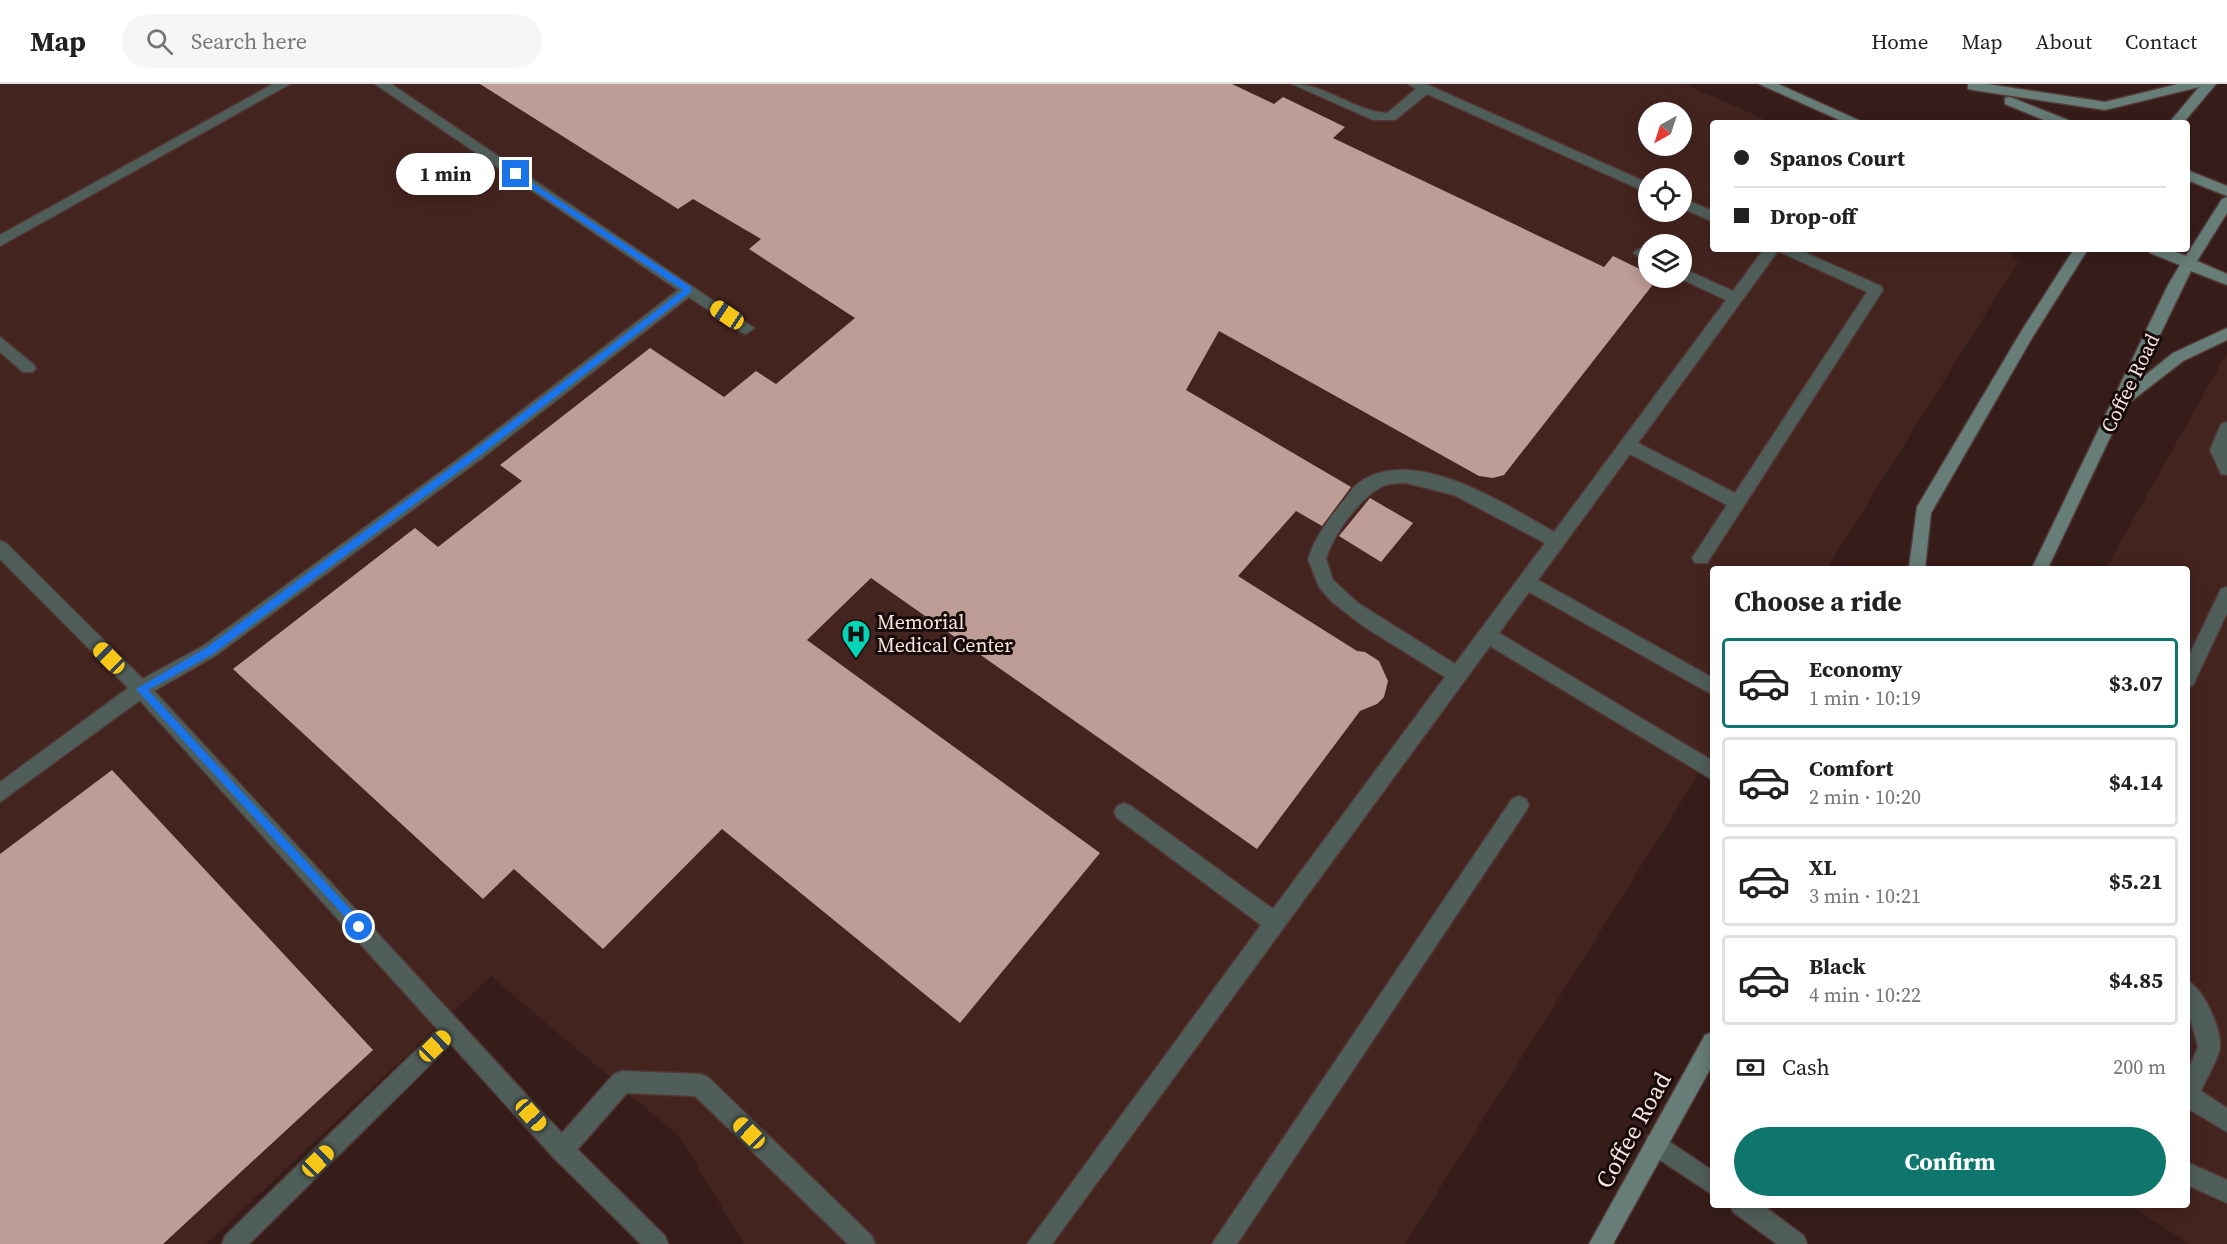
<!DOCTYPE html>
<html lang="en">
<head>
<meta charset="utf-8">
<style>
  body { margin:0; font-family:"Source Serif 4",serif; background:#f6f6f6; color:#222; height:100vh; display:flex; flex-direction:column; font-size:22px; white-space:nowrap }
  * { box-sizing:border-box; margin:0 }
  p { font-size:20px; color:#767676 }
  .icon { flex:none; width:33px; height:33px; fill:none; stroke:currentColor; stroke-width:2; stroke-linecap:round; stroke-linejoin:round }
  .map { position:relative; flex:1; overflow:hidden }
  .panel { position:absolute; left:1710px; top:482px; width:480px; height:642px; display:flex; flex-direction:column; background:#fff; border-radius:6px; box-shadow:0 3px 15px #0003 }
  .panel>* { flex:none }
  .hud { position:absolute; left:1710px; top:36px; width:480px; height:132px; border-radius:6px; box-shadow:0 3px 15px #0003; display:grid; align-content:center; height:132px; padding:0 24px; background:#fff }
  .needle { width:39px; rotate:219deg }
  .controls { position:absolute; left:1638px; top:18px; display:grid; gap:12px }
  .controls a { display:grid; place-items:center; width:54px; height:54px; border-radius:50%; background:#fff; box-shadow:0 3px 15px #0003; font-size:30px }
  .end { position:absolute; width:27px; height:27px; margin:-14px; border:8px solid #1a73e8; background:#fff; box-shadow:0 0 0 3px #fff }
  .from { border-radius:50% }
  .bubble { position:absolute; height:42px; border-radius:21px; background:#fff; box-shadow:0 3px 15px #0003; font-size:20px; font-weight:700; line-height:42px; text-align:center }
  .car { position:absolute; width:18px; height:36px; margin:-18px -9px; border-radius:8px; box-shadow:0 0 4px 2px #0007; background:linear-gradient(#f5c518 24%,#345 0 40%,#f5c518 0 76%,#345 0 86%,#f5c518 0) }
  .hud b { display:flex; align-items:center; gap:21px; height:57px; font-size:22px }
  .hud b+b { border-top:2px solid #e0e0e0 }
  .hud i { width:15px; height:15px; background:#222 }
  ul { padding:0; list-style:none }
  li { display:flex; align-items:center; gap:18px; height:90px; margin:0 12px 9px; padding:0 12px; border:3px solid #e0e0e0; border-radius:6px }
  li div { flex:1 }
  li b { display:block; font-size:22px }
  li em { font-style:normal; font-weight:700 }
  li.active { border-color:#0f766e }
  li>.icon { width:54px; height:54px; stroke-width:1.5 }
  h2 { padding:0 24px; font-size:27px; line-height:72px }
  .pay { display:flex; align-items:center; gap:15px; height:66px; padding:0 24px; font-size:22px }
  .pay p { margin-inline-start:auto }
  .button { display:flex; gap:12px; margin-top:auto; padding:12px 24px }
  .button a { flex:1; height:69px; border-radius:36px; background:#0f766e; color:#fff; font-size:24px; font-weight:700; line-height:69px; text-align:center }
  header { display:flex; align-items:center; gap:36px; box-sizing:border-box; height:84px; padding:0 30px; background:#fff; border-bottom:2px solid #e0e0e0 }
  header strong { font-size:28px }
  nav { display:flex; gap:33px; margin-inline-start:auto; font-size:21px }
  .search { width:420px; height:54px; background:#f6f6f6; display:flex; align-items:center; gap:15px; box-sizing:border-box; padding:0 21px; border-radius:33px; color:#767676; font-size:22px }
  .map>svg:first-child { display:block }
  .built { fill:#44241f; fill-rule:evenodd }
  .building { fill:#bf9d97 }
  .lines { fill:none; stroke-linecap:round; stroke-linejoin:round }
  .lane-casing { stroke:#523936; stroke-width:3 }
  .street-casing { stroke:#523936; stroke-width:3 }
  .secondary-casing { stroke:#523936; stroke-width:3 }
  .lane { fill:#505e5a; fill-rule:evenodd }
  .street { fill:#505e5a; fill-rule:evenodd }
  .secondary { fill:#677d77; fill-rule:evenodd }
  .route { fill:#1a73e8 }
  .labels { text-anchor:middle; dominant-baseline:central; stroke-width:6; stroke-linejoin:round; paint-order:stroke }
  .street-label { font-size:20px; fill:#f9e6e3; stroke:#170b09 }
  .poi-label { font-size:20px; fill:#f9e6e3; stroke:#170b09; text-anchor:start }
  .near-street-label { font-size:24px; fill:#f9e6e3; stroke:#170b09 }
</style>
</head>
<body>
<header>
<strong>Map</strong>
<div class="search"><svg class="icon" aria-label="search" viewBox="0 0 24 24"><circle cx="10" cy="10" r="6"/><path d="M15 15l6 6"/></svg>Search here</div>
<nav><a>Home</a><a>Map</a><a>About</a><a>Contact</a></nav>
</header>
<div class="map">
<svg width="2227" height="1160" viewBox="0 0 2227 1160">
  <rect width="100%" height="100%" fill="#371d1a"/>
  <path class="built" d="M 0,0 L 1684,0 L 1773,39 L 1713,39 L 1713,165 L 2008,165 L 2018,178 L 1827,484 L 1713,484 L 1713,667 L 1405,1160 L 744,1160 L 680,1053 L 491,892 L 206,1160 L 0,1160 ZM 1648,28 L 1682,28 L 1682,62 L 1648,62 ZM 1648,94 L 1682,94 L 1682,128 L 1648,128 ZM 1648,160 L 1682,160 L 1682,194 L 1648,194 Z
    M 2227,269 L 2227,1160 L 2190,1160 L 2130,1121 L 2187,1120 L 2187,484 L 2106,484 Z"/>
  <path class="building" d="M 480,0 L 1232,0 L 1274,20 L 1283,13 L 1345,43 L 1333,54 L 1604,183 L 1613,172 L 1648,189 L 1648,194 L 1658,194 L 1504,391 L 1493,394 L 1479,392 L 1219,247 L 1186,306 L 1351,403 L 1322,442 L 1296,427 L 1238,492 L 1357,567 L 1365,568 L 1379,577 L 1388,597 L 1384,613 L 1377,620 L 1360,627 L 1257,765 L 871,494 L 807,556 L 1100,769 L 960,939 L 722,745 L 603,865 L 514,785 L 483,815 L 233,585 L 415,444 L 438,463 L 522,397 L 500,381 L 650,264 L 724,313 L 756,287 L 776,300 L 855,234 L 749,165 L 761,155 L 693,115 L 678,125 Z
    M 1370,414 L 1413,439 L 1381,478 L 1339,452 Z
    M 112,686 L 373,966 L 163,1160 L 0,1160 L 0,770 Z"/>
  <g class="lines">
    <g class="lane-casing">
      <path id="lane" d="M 273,0 L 290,0 L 0,162 L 0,151 Z
        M 375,0 L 391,0 L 754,244 L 746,250 L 741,248 L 689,213 L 481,375 L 215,572 L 147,611 L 0,718 L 0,698 L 135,599 L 203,562 L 469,367 L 678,206 Z
        M 1292,0 C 1327,0 1353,27 1387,29 L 1416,5 L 1408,0 L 1426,0 L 1648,99 L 1648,109 L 1427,10 L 1395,36 L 1373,36 Z
        M 1682,114 L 1713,127 L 1713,138 L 1682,124 Z
        M 1640,164 L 1648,167 L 1648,178 L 1633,169 Z
        M 1764,165 L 1797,165 L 1881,202 L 1883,206 L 1707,479 L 1695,479 L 1692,474 L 1727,421 L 1630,370 L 1538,496 L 1713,594 L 1713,611 L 1529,508 L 1499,549 L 1713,677 L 1713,696 L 1490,562 L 1052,1160 L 1027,1160 L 1261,841 L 1117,734 L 1114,728 L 1117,722 L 1124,719 L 1131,722 L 1273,825 L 1445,593 L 1363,542 L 1332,518 L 1319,503 L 1308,475 C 1315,454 1327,437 1341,420 C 1346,415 1350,407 1355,402 C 1408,356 1505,420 1554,448 L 1726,216 L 1679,194 L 1682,194 L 1682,184 L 1733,207 ZM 1778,167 L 1867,208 L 1735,409 L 1638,359 ZM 1406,399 L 1454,411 L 1545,459 L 1455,580 L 1358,519 L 1333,496 L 1326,475 C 1333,451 1360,413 1383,402 C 1390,399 1399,399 1406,399 Z
        M 0,253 L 33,280 L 36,284 L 33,288 L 23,288 L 0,268 Z
        M 2227,338 L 2227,391 L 2221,390 L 2210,366 L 2221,340 Z
        M 2227,503 L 2227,529 L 2193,601 L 2187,603 L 2187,576 L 2221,505 Z
        M 1519,712 L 1526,715 L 1529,721 L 1526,727 L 1237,1160 L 1212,1160 L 1512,715 Z
        M 2187,897 C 2204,904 2221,945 2220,963 C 2219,974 2205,997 2201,1007 L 2227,1024 L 2227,1048 L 2187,1024 L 2187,989 L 2198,963 L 2187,923 Z
        M 452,934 L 459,938 L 463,945 L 459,952 L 249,1160 L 222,1160 L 225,1152 L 445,938 Z
        M 622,987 L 700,990 L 708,993 L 872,1152 L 875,1160 L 848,1160 L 695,1012 L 627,1009 L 570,1074 L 562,1077 L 554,1074 L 551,1066 L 554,1058 L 614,990 Z
        M 1656,1049 L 1713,1087 L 1713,1111 L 1648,1068 L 1645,1060 L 1648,1052 Z
        M 2187,1078 L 2227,1096 L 2227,1119 L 2187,1101 Z
        M 1730,1120 L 1761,1120 L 1804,1152 L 1807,1160 L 1777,1160 L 1733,1128 Z"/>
    </g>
    <g class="street-casing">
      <path id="street" d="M 0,457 L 6,459 L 147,599 L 570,1058 L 665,1152 L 668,1160 L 641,1160 L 554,1074 L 135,611 L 0,475 Z"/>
    </g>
    <g class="secondary-casing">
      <path id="secondary" d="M 1759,0 L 1778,0 L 1865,39 L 1846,39 Z
        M 1968,0 L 1987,0 L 2105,18 L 2178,0 L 2216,0 L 2183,39 L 2169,39 L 2199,3 L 2105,26 L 1973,6 L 1968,5 Z
        M 2010,13 L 2068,36 L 2070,39 L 2051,39 L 2005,20 L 2005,14 Z
        M 2187,86 L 2227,102 L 2227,112 L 2187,96 Z
        M 2227,113 L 2227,129 L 2197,177 L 2227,190 L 2227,201 L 2191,187 L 2137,298 L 2173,269 L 2227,244 L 2227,256 L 2183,277 L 2125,322 L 2048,484 L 2032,484 L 2168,201 L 2180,181 L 2150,169 L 2148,165 L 2168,165 L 2186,172 L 2222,115 Z
        M 2074,165 L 2088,165 L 2032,254 L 1931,429 L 1925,484 L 1909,484 L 1917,423 L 2022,246 Z
        M 1713,948 L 1713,980 L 1613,1160 L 1589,1160 L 1705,951 Z"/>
    </g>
    <use href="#lane" class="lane"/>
    <use href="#street" class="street"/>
    <use href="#secondary" class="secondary"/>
  </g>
  <path class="route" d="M 516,88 L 691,203 L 691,208 L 478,373 L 213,570 L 148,606 L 363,839 L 363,847 L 359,848 L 136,605 L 206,564 L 472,368 L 683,206 L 513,92 Z"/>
  <defs>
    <g id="hospital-pin" transform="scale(1.5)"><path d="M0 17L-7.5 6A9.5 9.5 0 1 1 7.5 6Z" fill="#03d5b6" stroke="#170b09"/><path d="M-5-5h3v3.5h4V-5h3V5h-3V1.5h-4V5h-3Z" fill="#111"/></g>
  </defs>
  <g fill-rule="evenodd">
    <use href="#hospital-pin" x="856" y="550"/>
  </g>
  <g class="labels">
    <g class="street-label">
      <text transform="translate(2130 299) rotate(-64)">Coffee Road</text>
    </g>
    <g class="poi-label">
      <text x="877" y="538">Memorial<tspan x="877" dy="23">Medical Center</tspan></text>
    </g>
    <g class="near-street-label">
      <text transform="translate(1633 1046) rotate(-61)">Coffee Road</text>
    </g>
  </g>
</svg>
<div class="controls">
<a><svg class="needle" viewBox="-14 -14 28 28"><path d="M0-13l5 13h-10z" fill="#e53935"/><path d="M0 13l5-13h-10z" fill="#767676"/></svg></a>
<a><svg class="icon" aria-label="locate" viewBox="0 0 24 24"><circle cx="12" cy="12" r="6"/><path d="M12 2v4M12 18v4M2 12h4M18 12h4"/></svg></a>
<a><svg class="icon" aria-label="layers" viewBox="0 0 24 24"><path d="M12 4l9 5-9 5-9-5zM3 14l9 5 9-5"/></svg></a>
</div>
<i class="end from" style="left:359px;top:843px"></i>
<i class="end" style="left:516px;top:90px"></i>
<div class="bubble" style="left:396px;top:69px;width:99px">1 min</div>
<i class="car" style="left:727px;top:231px;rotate:304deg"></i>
<i class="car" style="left:109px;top:574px;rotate:315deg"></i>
<i class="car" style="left:435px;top:962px;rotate:46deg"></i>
<i class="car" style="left:531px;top:1031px;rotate:138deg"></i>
<i class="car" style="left:749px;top:1049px;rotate:314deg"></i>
<i class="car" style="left:318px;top:1077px;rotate:46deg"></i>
<div class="hud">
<b><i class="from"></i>Spanos Court</b>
<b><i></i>Drop-off</b>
</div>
<section class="panel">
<h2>Choose a ride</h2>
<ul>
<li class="active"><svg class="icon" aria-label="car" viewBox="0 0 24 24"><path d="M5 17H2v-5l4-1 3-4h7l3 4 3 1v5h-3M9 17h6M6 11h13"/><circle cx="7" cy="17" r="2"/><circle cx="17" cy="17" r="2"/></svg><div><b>Economy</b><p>1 min · 10:19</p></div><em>$3.07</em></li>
<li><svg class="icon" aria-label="car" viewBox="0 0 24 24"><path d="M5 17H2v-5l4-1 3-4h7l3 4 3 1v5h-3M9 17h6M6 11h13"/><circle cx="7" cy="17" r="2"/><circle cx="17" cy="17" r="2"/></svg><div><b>Comfort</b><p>2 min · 10:20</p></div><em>$4.14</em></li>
<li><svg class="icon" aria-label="car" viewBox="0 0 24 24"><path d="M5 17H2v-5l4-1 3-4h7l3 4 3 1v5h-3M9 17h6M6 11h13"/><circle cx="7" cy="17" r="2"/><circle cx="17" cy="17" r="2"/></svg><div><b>XL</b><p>3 min · 10:21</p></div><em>$5.21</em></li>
<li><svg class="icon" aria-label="car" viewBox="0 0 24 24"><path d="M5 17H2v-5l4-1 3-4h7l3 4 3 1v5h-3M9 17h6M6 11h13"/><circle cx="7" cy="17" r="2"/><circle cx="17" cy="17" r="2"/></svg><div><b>Black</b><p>4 min · 10:22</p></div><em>$4.85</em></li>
</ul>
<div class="pay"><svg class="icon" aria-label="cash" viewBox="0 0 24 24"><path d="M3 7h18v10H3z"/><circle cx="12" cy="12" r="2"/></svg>Cash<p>200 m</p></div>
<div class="button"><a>Confirm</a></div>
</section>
</div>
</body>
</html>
